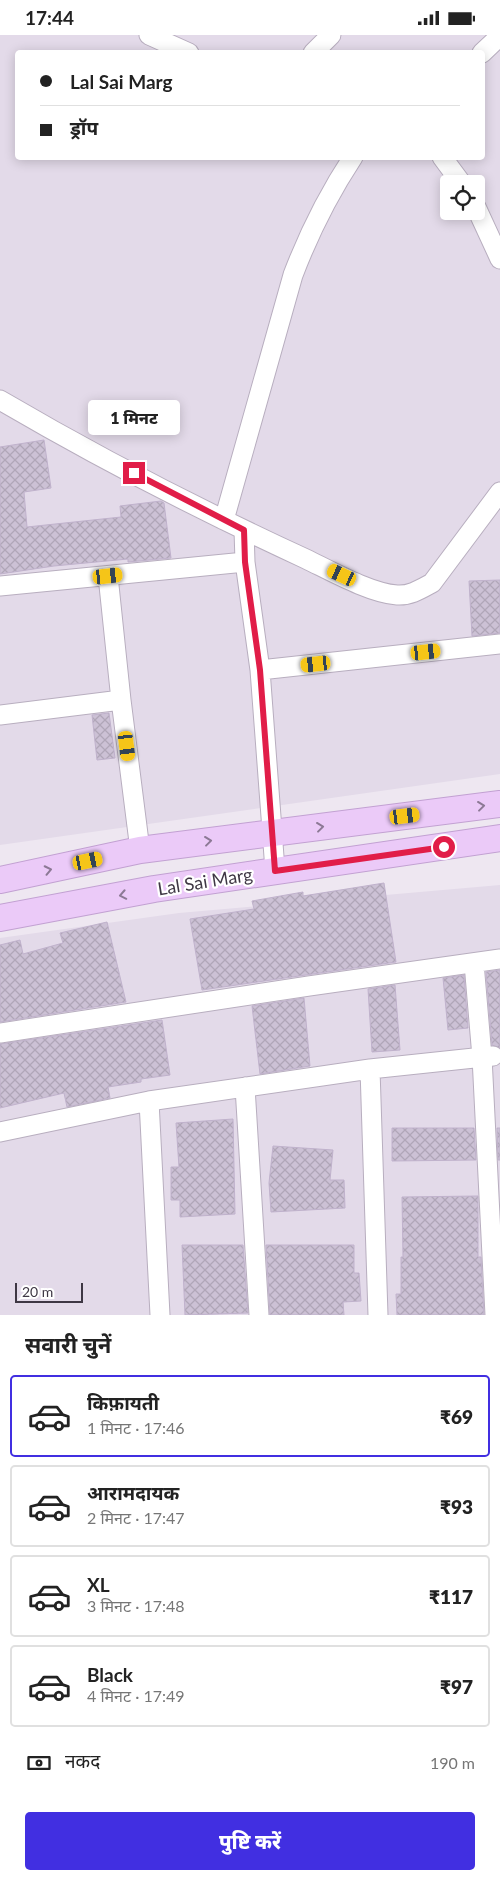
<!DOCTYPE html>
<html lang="hi">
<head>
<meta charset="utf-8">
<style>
  body { margin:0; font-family:Lato,"Noto Sans Devanagari",sans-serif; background:#f6f6f6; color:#222; height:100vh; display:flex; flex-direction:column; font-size:19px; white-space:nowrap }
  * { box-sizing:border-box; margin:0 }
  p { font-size:16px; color:#767676 }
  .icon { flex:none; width:28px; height:28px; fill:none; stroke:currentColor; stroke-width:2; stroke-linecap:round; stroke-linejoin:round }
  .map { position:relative; height:1280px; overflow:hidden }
  .side { display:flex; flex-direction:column; background:#fff; flex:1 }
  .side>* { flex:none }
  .hud { position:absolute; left:15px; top:15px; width:470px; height:110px; border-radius:5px; box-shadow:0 2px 12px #0003; display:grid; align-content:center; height:110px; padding:0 25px; background:#fff }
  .fabs { position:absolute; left:440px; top:140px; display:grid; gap:10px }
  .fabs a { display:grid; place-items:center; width:45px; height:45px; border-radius:5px; background:#fff; box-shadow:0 2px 12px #0003; font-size:25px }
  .scale { position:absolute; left:15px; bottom:12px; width:68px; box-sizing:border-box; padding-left:5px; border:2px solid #3e3744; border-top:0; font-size:14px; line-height:18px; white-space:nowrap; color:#3e3744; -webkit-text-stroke:4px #fff; paint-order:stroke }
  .end { position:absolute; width:22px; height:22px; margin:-11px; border:6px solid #e11d48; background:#fff; box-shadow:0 0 0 2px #fff }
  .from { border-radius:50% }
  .bubble { position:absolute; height:35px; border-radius:5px; background:#fff; box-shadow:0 2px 12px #0003; font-size:16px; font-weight:800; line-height:35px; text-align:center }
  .car { position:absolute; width:15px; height:30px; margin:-15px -8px; border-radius:6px; box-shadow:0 0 4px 1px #0007; background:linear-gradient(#f5c518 24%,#345 0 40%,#f5c518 0 76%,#345 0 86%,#f5c518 0) }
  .hud b { display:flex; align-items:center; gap:18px; height:48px; font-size:19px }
  .hud b+b { border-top:1px solid #e0e0e0 }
  .hud i { width:12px; height:12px; background:#222 }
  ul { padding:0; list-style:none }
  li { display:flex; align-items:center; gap:15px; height:82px; margin:0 10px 8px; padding:0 15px; border:2px solid #e0e0e0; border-radius:5px }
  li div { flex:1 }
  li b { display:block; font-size:19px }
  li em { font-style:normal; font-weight:800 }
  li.selected { border-color:#412fe1 }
  li>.icon { width:45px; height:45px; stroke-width:1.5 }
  h2 { padding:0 25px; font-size:22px; line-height:60px }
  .pay { display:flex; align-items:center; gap:12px; height:55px; padding:0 25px; font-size:19px }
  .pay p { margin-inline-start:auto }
  .cta { display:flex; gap:10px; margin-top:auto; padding:10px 25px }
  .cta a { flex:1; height:58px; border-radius:5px; background:#412fe1; color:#fff; font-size:20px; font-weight:800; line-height:58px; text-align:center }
  .status { display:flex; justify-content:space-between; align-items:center; height:35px; padding:0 25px; background:#fff; direction:ltr }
  .status svg { height:14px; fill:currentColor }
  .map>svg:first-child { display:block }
  .residential { fill:#e3dae9; fill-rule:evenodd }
  .building { fill:url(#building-cross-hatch); stroke:#c0b2cc }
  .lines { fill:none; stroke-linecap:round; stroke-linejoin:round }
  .street-casing { stroke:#b8aebf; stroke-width:21 }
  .secondary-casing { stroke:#c2a1d2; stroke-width:28 }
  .street { stroke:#fff; stroke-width:19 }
  .secondary { stroke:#ebcaf8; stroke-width:26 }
  .oneway { stroke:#8c7995 }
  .route { stroke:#e11d48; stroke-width:6 }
  .labels { text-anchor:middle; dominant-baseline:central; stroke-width:4.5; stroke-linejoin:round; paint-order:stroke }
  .street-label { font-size:18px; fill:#3e3744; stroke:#fff }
</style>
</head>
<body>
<div class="status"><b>17:44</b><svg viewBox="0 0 49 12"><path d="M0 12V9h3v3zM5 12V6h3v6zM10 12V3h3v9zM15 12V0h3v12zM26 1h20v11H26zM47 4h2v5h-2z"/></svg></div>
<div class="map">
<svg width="500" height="1280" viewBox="0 0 500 1280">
  <defs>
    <pattern id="building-cross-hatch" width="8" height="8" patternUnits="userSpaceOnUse" patternTransform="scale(1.25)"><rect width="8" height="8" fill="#ccc1d5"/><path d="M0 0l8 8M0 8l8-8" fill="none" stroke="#b0a6b8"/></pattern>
  </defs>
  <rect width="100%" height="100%" fill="#eee7f1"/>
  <path class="residential" d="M 0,0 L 500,0 L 500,739 L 0,810 ZM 18,18 L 482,18 L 482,122 L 18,122 ZM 449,149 L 476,149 L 476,176 L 449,176 Z
    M 500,850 L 500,1280 L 0,1280 L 0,903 L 179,878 Z"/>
  <path class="building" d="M 44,405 L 51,453 L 24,457 L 27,492 L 121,482 L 120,471 L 161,466 L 164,468 L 171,523 L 128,527 L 128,524 L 54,531 L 0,539 L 0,412 Z
    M 500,545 L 500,598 L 472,601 L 469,546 Z
    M 109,678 L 115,723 L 97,725 L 92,680 Z
    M 384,848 L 396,927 L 202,955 L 190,884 L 254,874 L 252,866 L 303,857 L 303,861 Z
    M 107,887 L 126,967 L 0,987 L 0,910 L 20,905 L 23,919 L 63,908 L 60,898 Z
    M 500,935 L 500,1013 L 492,1010 L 486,937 Z
    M 464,940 L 468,993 L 448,995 L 443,943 Z
    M 395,950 L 400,1015 L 372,1017 L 368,954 Z
    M 304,963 L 310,1031 L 260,1039 L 252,971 Z
    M 162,985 L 170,1040 L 141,1044 L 141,1047 L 108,1052 L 110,1063 L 67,1072 L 64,1058 L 0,1073 L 0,1009 Z
    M 233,1084 L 235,1179 L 180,1182 L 180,1165 L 171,1165 L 171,1132 L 179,1132 L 176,1088 Z
    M 392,1093 L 474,1093 L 476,1125 L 392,1126 Z
    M 497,1093 L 500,1093 L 500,1125 L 498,1125 Z
    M 273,1111 L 333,1115 L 330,1145 L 344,1145 L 345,1173 L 271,1177 L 269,1148 Z
    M 478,1161 L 478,1222 L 481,1222 L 484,1280 L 397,1280 L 396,1259 L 401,1259 L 401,1222 L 403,1222 L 402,1162 Z
    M 182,1210 L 243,1210 L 248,1278 L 185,1280 Z
    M 266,1210 L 354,1210 L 354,1238 L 359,1238 L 361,1266 L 343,1267 L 344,1280 L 270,1280 Z"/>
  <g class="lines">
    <g class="street-casing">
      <path id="street" d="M 149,0 L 189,18
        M 313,18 L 331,0
        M 482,18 L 500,1
        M 442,122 L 462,149
        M 476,172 L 500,224
        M 0,365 C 99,423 202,476 306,524 C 331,536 370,558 397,560 C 410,561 421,554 432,548 L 500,457
        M 224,485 L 293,240 C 309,198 328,160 353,122
        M 244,495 L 245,527 L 260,635 L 275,835
        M 108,541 L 121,665 L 140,815
        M 0,551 L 245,527
        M 260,635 L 500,609
        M 0,680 L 121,665
        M 474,928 L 482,1022 L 495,1280
        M 0,998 L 309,951 L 500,924
        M 370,1034 L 493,1021
        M 245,1052 L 259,1280
        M 149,1066 L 160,1280
        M 0,1097 L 149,1066 L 370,1034 L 378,1280"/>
    </g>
    <g class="secondary-casing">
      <path id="secondary" d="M 0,845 L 140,815 L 500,769
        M 0,883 L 154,854 L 500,803"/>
    </g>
    <use href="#street" class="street"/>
    <use href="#secondary" class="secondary"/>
  </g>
  <defs><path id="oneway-chevron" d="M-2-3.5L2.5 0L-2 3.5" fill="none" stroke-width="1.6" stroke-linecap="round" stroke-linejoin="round" transform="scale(1.25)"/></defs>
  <g class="oneway">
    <use href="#oneway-chevron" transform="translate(481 771) rotate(-7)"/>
    <use href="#oneway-chevron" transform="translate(320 792) rotate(-7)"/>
    <use href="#oneway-chevron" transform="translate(208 806) rotate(-7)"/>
    <use href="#oneway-chevron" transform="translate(48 835) rotate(-12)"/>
    <use href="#oneway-chevron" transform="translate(123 860) rotate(169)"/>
  </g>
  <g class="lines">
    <path class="route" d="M 134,438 L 244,495 L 245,527 L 260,635 L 275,836 L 444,812"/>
  </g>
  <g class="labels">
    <g class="street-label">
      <text transform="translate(205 846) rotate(-9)">Lal Sai Marg</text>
    </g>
  </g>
</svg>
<div class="fabs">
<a><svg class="icon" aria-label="locate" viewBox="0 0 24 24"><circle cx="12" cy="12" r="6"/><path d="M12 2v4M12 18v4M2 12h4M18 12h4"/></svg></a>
</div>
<div class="scale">20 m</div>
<i class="end from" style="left:444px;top:812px"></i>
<i class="end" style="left:134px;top:438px"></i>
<div class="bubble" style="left:88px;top:365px;width:92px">1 मिनट</div>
<i class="car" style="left:342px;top:540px;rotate:295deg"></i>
<i class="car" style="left:108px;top:541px;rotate:84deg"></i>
<i class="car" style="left:426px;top:617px;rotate:84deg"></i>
<i class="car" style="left:316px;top:629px;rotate:264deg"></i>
<i class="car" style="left:127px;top:711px;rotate:173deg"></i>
<i class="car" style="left:405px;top:781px;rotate:83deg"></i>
<i class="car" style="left:88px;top:826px;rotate:78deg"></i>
<div class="hud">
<b><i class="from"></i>Lal Sai Marg</b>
<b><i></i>ड्रॉप</b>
</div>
</div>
<section class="side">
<h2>सवारी चुनें</h2>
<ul>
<li class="selected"><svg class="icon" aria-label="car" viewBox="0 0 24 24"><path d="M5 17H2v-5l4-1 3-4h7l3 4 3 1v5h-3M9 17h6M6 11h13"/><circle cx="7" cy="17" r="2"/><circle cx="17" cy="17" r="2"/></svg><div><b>किफ़ायती</b><p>1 मिनट · 17:46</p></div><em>₹69</em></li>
<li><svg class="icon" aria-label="car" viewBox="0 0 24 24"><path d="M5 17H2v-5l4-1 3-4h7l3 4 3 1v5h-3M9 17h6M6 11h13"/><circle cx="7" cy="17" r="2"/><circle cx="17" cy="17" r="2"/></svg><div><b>आरामदायक</b><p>2 मिनट · 17:47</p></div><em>₹93</em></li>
<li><svg class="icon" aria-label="car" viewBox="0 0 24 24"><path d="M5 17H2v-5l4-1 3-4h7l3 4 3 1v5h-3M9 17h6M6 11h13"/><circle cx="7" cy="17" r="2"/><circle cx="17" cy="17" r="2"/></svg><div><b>XL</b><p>3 मिनट · 17:48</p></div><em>₹117</em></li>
<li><svg class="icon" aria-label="car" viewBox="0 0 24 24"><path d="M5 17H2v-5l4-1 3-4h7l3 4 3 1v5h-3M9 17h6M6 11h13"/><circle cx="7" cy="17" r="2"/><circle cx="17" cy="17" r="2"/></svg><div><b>Black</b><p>4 मिनट · 17:49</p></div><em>₹97</em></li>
</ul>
<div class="pay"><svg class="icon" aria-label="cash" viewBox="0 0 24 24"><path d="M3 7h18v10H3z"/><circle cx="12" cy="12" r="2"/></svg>नकद<p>190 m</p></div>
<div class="cta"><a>पुष्टि करें</a></div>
</section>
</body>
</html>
